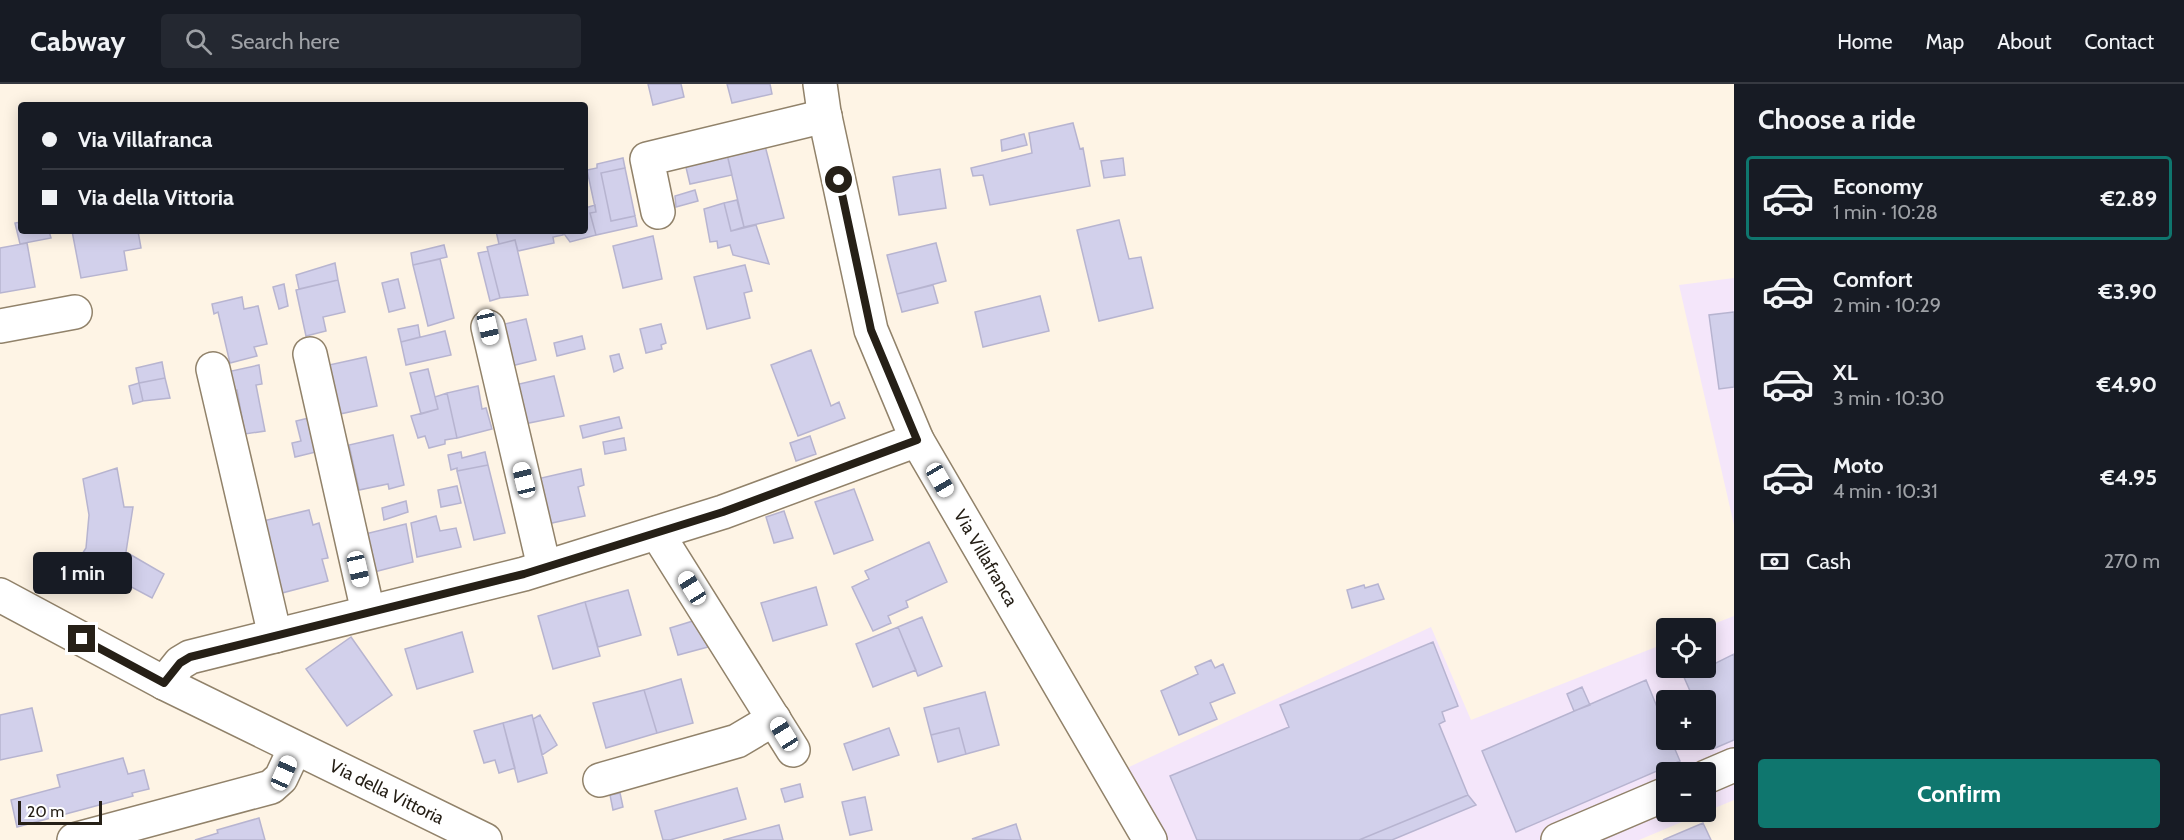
<!DOCTYPE html>
<html lang="en">
<head>
<meta charset="utf-8">
<style>
  body { margin:0; font-family:Cabin,sans-serif; background:#242831; color:#f1f3f6; height:100vh; display:flex; flex-direction:column; font-size:22px; white-space:nowrap }
  * { box-sizing:border-box; margin:0 }
  p { font-size:20px; color:#9ea1a6 }
  .icon { flex:none; width:33px; height:33px; fill:none; stroke:currentColor; stroke-width:2; stroke-linecap:round; stroke-linejoin:round }
  .map { position:relative; flex:1; overflow:hidden }
  .details { display:flex; flex-direction:column; background:#171b24; width:450px }
  .details>* { flex:none }
  .guide { position:absolute; left:18px; top:18px; width:570px; height:132px; border-radius:6px; box-shadow:0 3px 15px #0003; display:grid; align-content:center; height:132px; padding:0 24px; background:#171b24 }
  .buttons { position:absolute; left:1656px; top:534px; display:grid; gap:12px }
  .buttons a { display:grid; place-items:center; width:60px; height:60px; border-radius:6px; background:#171b24; box-shadow:0 3px 15px #0003; font-size:30px }
  .scale { position:absolute; left:18px; bottom:15px; width:84px; box-sizing:border-box; padding-left:6px; border:3px solid #262017; border-top:0; font-size:16px; line-height:21px; white-space:nowrap; color:#262017; -webkit-text-stroke:4px #fff; paint-order:stroke }
  .end { position:absolute; width:27px; height:27px; margin:-14px; border:8px solid #262017; background:#fff; box-shadow:0 0 0 3px #fff }
  .from { border-radius:50% }
  .bubble { position:absolute; height:42px; border-radius:6px; background:#171b24; box-shadow:0 3px 15px #0003; font-size:20px; font-weight:800; line-height:42px; text-align:center }
  .car { position:absolute; width:18px; height:36px; margin:-18px -9px; border-radius:8px; box-shadow:0 0 4px 2px #0007; background:linear-gradient(#fff 24%,#345 0 40%,#fff 0 76%,#345 0 86%,#fff 0) }
  .guide b { display:flex; align-items:center; gap:21px; height:57px; font-size:22px }
  .guide b+b { border-top:2px solid #363941 }
  .guide i { width:15px; height:15px; background:#f1f3f6 }
  ul { padding:0; list-style:none }
  li { display:flex; align-items:center; gap:18px; height:84px; margin:0 12px 9px; padding:0 12px; border:3px solid transparent; border-radius:6px }
  li div { flex:1 }
  li b { display:block; font-size:22px }
  li em { font-style:normal; font-weight:800 }
  li.active { border-color:#0f766e }
  li>.icon { width:54px; height:54px; stroke-width:1.5 }
  h2 { padding:0 24px; font-size:27px; line-height:72px }
  .pay { display:flex; align-items:center; gap:15px; height:66px; padding:0 24px; font-size:22px }
  .pay p { margin-inline-start:auto }
  .action { display:flex; gap:12px; margin-top:auto; padding:12px 24px }
  .action a { flex:1; height:69px; border-radius:6px; background:#0f766e; color:#fff; font-size:24px; font-weight:800; line-height:69px; text-align:center }
  header { display:flex; align-items:center; gap:36px; box-sizing:border-box; height:84px; padding:0 30px; background:#171b24; border-bottom:2px solid #363941 }
  header strong { font-size:28px }
  nav { display:flex; gap:33px; margin-inline-start:auto; font-size:21px }
  .search { width:420px; height:54px; background:#242831; display:flex; align-items:center; gap:15px; box-sizing:border-box; padding:0 21px; border-radius:6px; color:#9ea1a6; font-size:22px }
  main { display:flex; flex:1; min-height:0 }
  .map>svg:first-child { display:block }
  .industrial { fill:#f4e6fa; fill-rule:evenodd }
  .building { fill:#d2d0eb; stroke:#b7b4d0; stroke-width:1.5 }
  .lines { fill:none; stroke-linecap:round; stroke-linejoin:round }
  .minor-casing { stroke:#91826a; stroke-width:36 }
  .major-casing { stroke:#91826a; stroke-width:36 }
  .minor { stroke:#fff; stroke-width:33 }
  .major { stroke:#fff; stroke-width:33 }
  .route { stroke:#262017; stroke-width:8 }
  .labels { text-anchor:middle; dominant-baseline:central; stroke-width:4.5; stroke-linejoin:round; paint-order:stroke }
  .street-label { font-size:18px; fill:#262017; stroke:#fff }
</style>
</head>
<body>
<header>
<strong>Cabway</strong>
<div class="search"><svg class="icon" aria-label="search" viewBox="0 0 24 24"><circle cx="10" cy="10" r="6"/><path d="M15 15l6 6"/></svg>Search here</div>
<nav><a>Home</a><a>Map</a><a>About</a><a>Contact</a></nav>
</header>
<main>
<div class="map">
<svg width="1734" height="756" viewBox="0 0 1734 756">
  <rect width="100%" height="100%" fill="#fef4e5"/>
  <path class="industrial" d="M 1734,194 L 1734,441 L 1679,201 Z
    M 1734,532 L 1734,716 L 1639,756 L 1136,756 L 1101,696 L 1431,543 L 1471,636 L 1666,559 L 1666,584 L 1706,584 L 1706,544 L 1703,544 ZM 1666,616 L 1706,616 L 1706,656 L 1666,656 ZM 1666,688 L 1706,688 L 1706,728 L 1666,728 Z"/>
  <path class="building" d="M 648,0 L 681,0 L 684,13 L 653,21 Z
    M 727,0 L 770,0 L 772,10 L 732,19 Z
    M 1073,39 L 1080,65 L 1083,64 L 1090,102 L 990,121 L 983,91 L 973,92 L 971,84 L 1032,69 L 1029,49 Z
    M 1024,50 L 1027,61 L 1002,67 L 1001,56 Z
    M 764,58 L 784,134 L 744,143 L 726,66 Z
    M 726,66 L 732,91 L 690,100 L 684,75 Z
    M 623,74 L 625,84 L 601,89 L 611,137 L 635,132 L 637,142 L 596,151 L 590,129 L 596,128 L 587,86 L 597,84 L 597,80 Z
    M 1123,74 L 1125,91 L 1104,94 L 1101,77 Z
    M 625,84 L 635,132 L 611,137 L 601,89 Z
    M 940,85 L 946,124 L 899,131 L 893,93 Z
    M 695,106 L 698,117 L 676,123 L 675,112 Z
    M 737,116 L 744,143 L 731,147 L 724,119 Z
    M 724,119 L 731,147 L 756,141 L 769,180 L 733,171 L 730,161 L 718,164 L 717,157 L 710,158 L 704,125 Z
    M 595,121 L 596,128 L 590,129 L 596,151 L 570,158 L 562,147 L 585,147 L 585,124 Z
    M 1119,136 L 1129,175 L 1141,173 L 1153,224 L 1099,237 L 1077,146 Z
    M 21,138 L 21,147 L 49,147 L 51,154 L 20,160 L 15,139 Z
    M 72,147 L 138,147 L 141,164 L 124,167 L 127,186 L 81,194 Z
    M 496,147 L 562,147 L 563,151 L 553,153 L 554,159 L 518,167 L 515,156 L 499,160 Z
    M 653,152 L 662,195 L 623,204 L 613,162 Z
    M 515,156 L 528,211 L 500,214 L 487,163 Z
    M 27,159 L 35,203 L 0,209 L 0,164 Z
    M 936,159 L 946,197 L 897,210 L 887,171 Z
    M 444,161 L 447,173 L 413,181 L 411,169 Z
    M 488,167 L 500,214 L 490,217 L 478,169 Z
    M 440,175 L 454,234 L 428,242 L 413,181 Z
    M 335,179 L 338,196 L 299,205 L 296,191 Z
    M 745,181 L 752,207 L 744,209 L 750,234 L 707,245 L 694,193 Z
    M 398,195 L 405,224 L 389,228 L 382,199 Z
    M 338,196 L 345,228 L 323,233 L 326,247 L 306,252 L 296,206 Z
    M 284,200 L 288,222 L 279,225 L 273,203 Z
    M 933,201 L 938,219 L 902,228 L 897,210 Z
    M 1040,212 L 1049,247 L 983,263 L 975,228 Z
    M 242,213 L 244,225 L 258,222 L 267,260 L 254,263 L 257,272 L 230,279 L 218,228 L 214,230 L 212,220 Z
    M 1734,228 L 1734,303 L 1719,305 L 1709,231 Z
    M 526,235 L 536,276 L 511,282 L 501,241 Z
    M 661,240 L 666,259 L 661,261 L 662,265 L 646,269 L 640,245 Z
    M 418,241 L 420,253 L 401,258 L 398,245 Z
    M 445,247 L 451,271 L 406,281 L 401,258 Z
    M 582,252 L 585,265 L 557,272 L 554,259 Z
    M 811,266 L 831,322 L 839,318 L 845,334 L 798,352 L 771,281 Z
    M 619,270 L 623,284 L 614,288 L 610,272 Z
    M 366,273 L 377,322 L 340,330 L 329,281 Z
    M 162,278 L 165,294 L 139,299 L 136,284 Z
    M 259,281 L 262,300 L 256,301 L 265,347 L 245,350 L 237,306 L 230,307 L 227,288 Z
    M 428,285 L 438,325 L 421,330 L 410,289 Z
    M 554,292 L 564,332 L 524,340 L 515,301 Z
    M 165,294 L 170,314 L 143,317 L 139,299 Z
    M 139,299 L 143,317 L 133,320 L 129,302 Z
    M 478,302 L 482,325 L 486,324 L 492,345 L 457,354 L 447,309 Z
    M 447,309 L 457,354 L 445,356 L 445,360 L 429,364 L 425,352 L 418,354 L 411,332 L 438,325 L 435,313 Z
    M 317,332 L 324,366 L 295,373 L 292,359 L 301,357 L 296,337 Z
    M 619,333 L 622,344 L 583,354 L 580,342 Z
    M 393,351 L 404,401 L 389,405 L 388,400 L 359,406 L 349,361 Z
    M 810,352 L 816,370 L 796,377 L 790,359 Z
    M 624,354 L 626,366 L 605,370 L 603,358 Z
    M 461,368 L 462,374 L 485,368 L 488,381 L 457,387 L 457,384 L 451,386 L 448,371 Z
    M 488,381 L 505,449 L 474,456 L 457,387 Z
    M 117,384 L 124,423 L 133,423 L 126,468 L 164,490 L 152,514 L 79,475 L 86,464 L 89,431 L 83,395 Z
    M 581,385 L 584,401 L 578,403 L 585,432 L 547,440 L 537,395 Z
    M 457,402 L 461,419 L 441,423 L 438,406 Z
    M 854,405 L 873,456 L 834,470 L 815,418 Z
    M 406,417 L 408,428 L 384,436 L 382,424 Z
    M 309,426 L 313,441 L 319,439 L 328,474 L 322,475 L 328,497 L 282,509 L 263,437 Z
    M 784,427 L 793,454 L 774,459 L 766,433 Z
    M 436,432 L 440,447 L 456,444 L 461,463 L 417,473 L 411,439 Z
    M 406,440 L 413,478 L 370,489 L 361,451 Z
    M 929,458 L 947,498 L 906,517 L 908,523 L 888,532 L 891,539 L 873,547 L 852,503 L 869,495 L 865,487 Z
    M 1378,500 L 1384,515 L 1352,524 L 1347,506 L 1364,501 L 1365,504 Z
    M 816,503 L 827,541 L 773,557 L 761,519 Z
    M 628,506 L 641,551 L 598,563 L 585,518 Z
    M 585,518 L 600,572 L 553,585 L 538,532 Z
    M 922,533 L 942,582 L 918,592 L 898,543 Z
    M 693,537 L 708,563 L 678,571 L 670,544 Z
    M 898,543 L 916,586 L 873,603 L 856,560 Z
    M 462,548 L 473,588 L 417,605 L 405,565 Z
    M 351,553 L 392,611 L 347,642 L 306,585 Z
    M 1433,558 L 1458,622 L 1442,628 L 1445,637 L 1439,640 L 1468,711 L 1359,756 L 1197,756 L 1170,692 L 1289,643 L 1280,621 Z
    M 1734,570 L 1734,656 L 1713,665 L 1706,646 L 1706,616 L 1694,616 L 1683,591 L 1706,584 Z
    M 1211,576 L 1215,584 L 1223,580 L 1235,609 L 1210,619 L 1217,635 L 1179,651 L 1161,607 L 1198,590 L 1195,583 Z
    M 681,595 L 693,639 L 657,649 L 644,606 Z
    M 1646,596 L 1666,645 L 1666,656 L 1671,656 L 1680,677 L 1516,748 L 1482,667 Z
    M 1582,603 L 1590,621 L 1574,627 L 1567,610 Z
    M 644,606 L 657,649 L 606,664 L 593,619 Z
    M 985,608 L 999,661 L 966,670 L 959,644 L 931,651 L 924,624 Z
    M 32,624 L 42,667 L 0,676 L 0,631 Z
    M 532,631 L 547,689 L 518,698 L 503,639 Z
    M 540,631 L 557,661 L 542,671 L 533,635 Z
    M 503,639 L 515,684 L 499,689 L 495,676 L 484,679 L 474,647 Z
    M 889,644 L 899,671 L 853,686 L 844,660 Z
    M 959,644 L 966,670 L 938,678 L 931,651 Z
    M 123,674 L 128,690 L 144,686 L 149,705 L 132,709 L 133,712 L 17,743 L 11,716 L 60,703 L 57,691 Z
    M 800,700 L 803,713 L 785,718 L 781,705 Z
    M 737,704 L 746,735 L 670,756 L 663,756 L 655,727 Z
    M 620,709 L 623,723 L 613,726 L 610,711 Z
    M 1468,711 L 1476,721 L 1392,756 L 1359,756 Z
    M 865,713 L 872,746 L 850,751 L 842,718 Z
    M 259,734 L 265,756 L 195,756 L 218,749 L 217,746 Z
    M 1703,739 L 1711,756 L 1663,756 Z
    M 1016,740 L 1021,756 L 972,755 Z
    M 779,741 L 783,756 L 723,756 Z"/>
  <g class="lines">
    <g class="minor-casing">
      <g id="minor">
        <path id="s1" d="M 820,0 L 824,28 L 871,246 L 917,356 L 1150,756"/>
        <path d="M 658,128 L 647,75 L 825,32"/>
        <path d="M 0,242 L 75,228"/>
        <path d="M 488,243 L 544,483"/>
        <path d="M 310,270 L 368,528"/>
        <path d="M 213,285 L 275,552"/>
        <path d="M 657,449 L 793,666"/>
        <path d="M 164,599 L 180,579 L 190,573 L 524,490 L 723,428 L 917,356"/>
        <path d="M 1706,693 L 1734,681"/>
        <path d="M 600,696 L 737,657 L 774,635"/>
        <path d="M 74,756 L 271,703 L 281,694 L 295,664"/>
        <path d="M 1558,756 L 1666,710"/>
      </g>
    </g>
    <g class="major-casing">
      <g id="major">
        <path id="s2" d="M 0,511 L 164,599 L 485,756"/>
      </g>
    </g>
    <use href="#minor" class="minor"/>
    <use href="#major" class="major"/>
  </g>
  <g class="lines">
    <path class="route" d="M 82,555 L 164,599 L 180,579 L 190,573 L 524,490 L 723,428 L 917,356 L 871,246 L 839,96"/>
  </g>
  <g class="labels">
    <g class="street-label">
      <text stroke="none"><textPath href="#s1" startOffset="507">Via Villafranca</textPath></text>
      <text stroke="none"><textPath href="#s2" startOffset="434">Via della Vittoria</textPath></text>
    </g>
  </g>
</svg>
<div class="buttons">
<a><svg class="icon" aria-label="locate" viewBox="0 0 24 24"><circle cx="12" cy="12" r="6"/><path d="M12 2v4M12 18v4M2 12h4M18 12h4"/></svg></a>
<a>+</a>
<a>−</a>
</div>
<div class="scale">20 m</div>
<i class="end from" style="left:839px;top:96px"></i>
<i class="end" style="left:82px;top:555px"></i>
<div class="bubble" style="left:33px;top:468px;width:99px">1 min</div>
<i class="car" style="left:488px;top:243px;rotate:167deg"></i>
<i class="car" style="left:524px;top:396px;rotate:346deg"></i>
<i class="car" style="left:940px;top:396px;rotate:150deg"></i>
<i class="car" style="left:358px;top:485px;rotate:167deg"></i>
<i class="car" style="left:692px;top:504px;rotate:328deg"></i>
<i class="car" style="left:784px;top:650px;rotate:328deg"></i>
<i class="car" style="left:284px;top:689px;rotate:24deg"></i>
<div class="guide">
<b><i class="from"></i>Via Villafranca</b>
<b><i></i>Via della Vittoria</b>
</div>
</div>
<section class="details">
<h2>Choose a ride</h2>
<ul>
<li class="active"><svg class="icon" aria-label="car" viewBox="0 0 24 24"><path d="M5 17H2v-5l4-1 3-4h7l3 4 3 1v5h-3M9 17h6M6 11h13"/><circle cx="7" cy="17" r="2"/><circle cx="17" cy="17" r="2"/></svg><div><b>Economy</b><p>1 min · 10:28</p></div><em>€2.89</em></li>
<li><svg class="icon" aria-label="car" viewBox="0 0 24 24"><path d="M5 17H2v-5l4-1 3-4h7l3 4 3 1v5h-3M9 17h6M6 11h13"/><circle cx="7" cy="17" r="2"/><circle cx="17" cy="17" r="2"/></svg><div><b>Comfort</b><p>2 min · 10:29</p></div><em>€3.90</em></li>
<li><svg class="icon" aria-label="car" viewBox="0 0 24 24"><path d="M5 17H2v-5l4-1 3-4h7l3 4 3 1v5h-3M9 17h6M6 11h13"/><circle cx="7" cy="17" r="2"/><circle cx="17" cy="17" r="2"/></svg><div><b>XL</b><p>3 min · 10:30</p></div><em>€4.90</em></li>
<li><svg class="icon" aria-label="car" viewBox="0 0 24 24"><path d="M5 17H2v-5l4-1 3-4h7l3 4 3 1v5h-3M9 17h6M6 11h13"/><circle cx="7" cy="17" r="2"/><circle cx="17" cy="17" r="2"/></svg><div><b>Moto</b><p>4 min · 10:31</p></div><em>€4.95</em></li>
</ul>
<div class="pay"><svg class="icon" aria-label="cash" viewBox="0 0 24 24"><path d="M3 7h18v10H3z"/><circle cx="12" cy="12" r="2"/></svg>Cash<p>270 m</p></div>
<div class="action"><a>Confirm</a></div>
</section>
</main>
</body>
</html>
